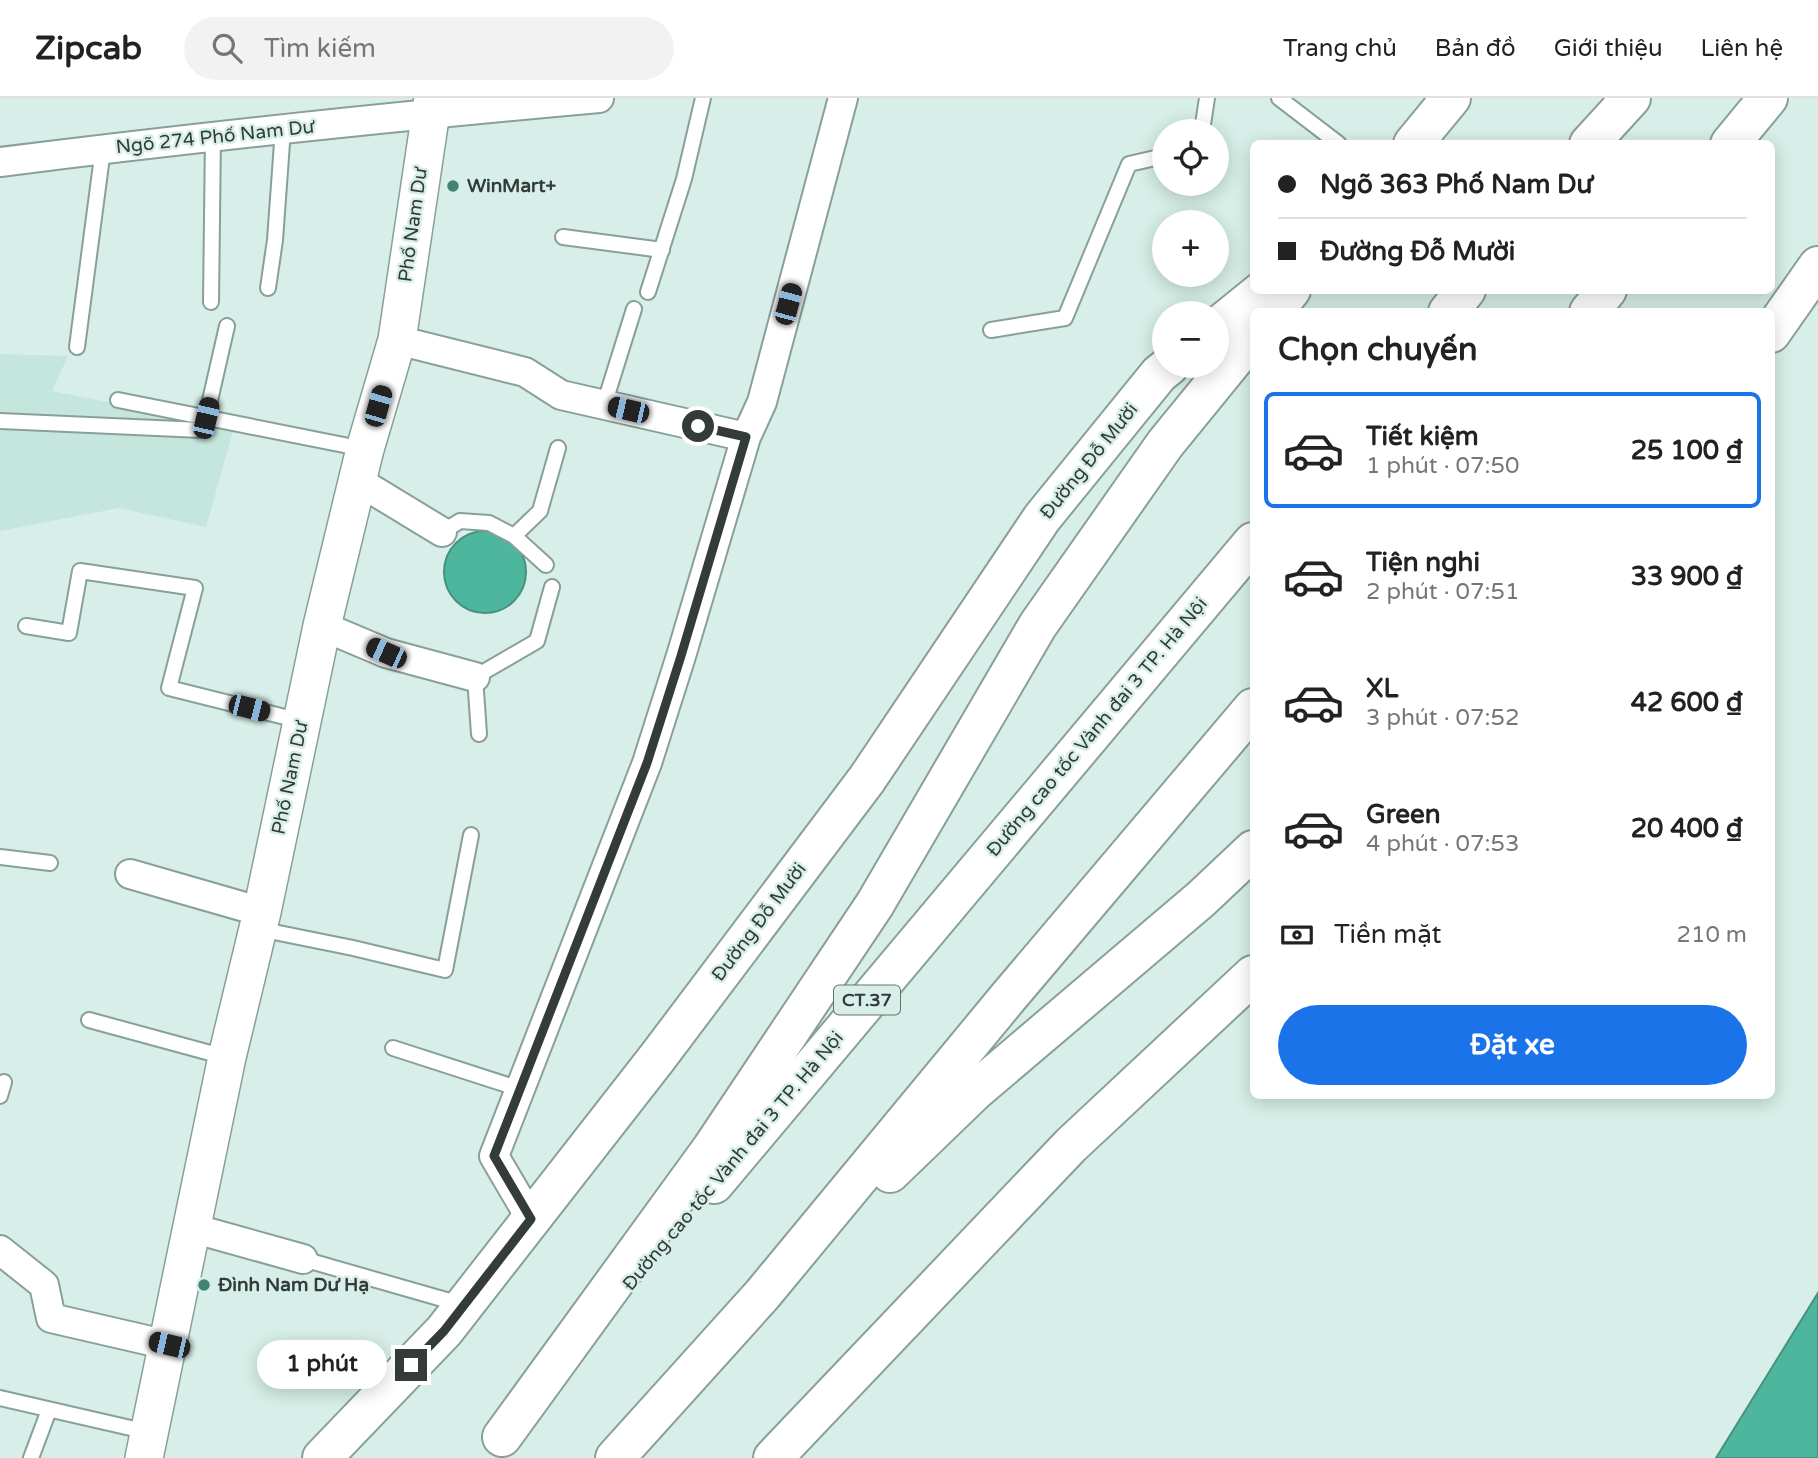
<!DOCTYPE html>
<html lang="vi">
<head>
<meta charset="utf-8">
<style>
  body { margin:0; font-family:"Varela Round",sans-serif; background:#f2f2f2; color:#222; height:100vh; display:flex; flex-direction:column; font-size:26px; white-space:nowrap }
  * { box-sizing:border-box; margin:0 }
  p { font-size:23px; color:#767676 }
  .icon { flex:none; width:38px; height:38px; fill:none; stroke:currentColor; stroke-width:2; stroke-linecap:round; stroke-linejoin:round }
  .map { position:relative; flex:1; overflow:hidden }
  .drawer { position:absolute; left:1250px; top:210px; width:525px; height:791px; display:flex; flex-direction:column; background:#fff; border-radius:10px; box-shadow:0 4px 18px #0003 }
  .drawer>* { flex:none }
  .banner { position:absolute; left:1250px; top:42px; width:525px; height:154px; border-radius:10px; box-shadow:0 4px 18px #0003; display:grid; align-content:center; height:154px; padding:0 28px; background:#fff }
  .buttons { position:absolute; left:1152px; top:21px; display:grid; gap:14px }
  .buttons a { display:grid; place-items:center; width:77px; height:77px; border-radius:50%; background:#fff; box-shadow:0 4px 18px #0003; font-size:35px }
  .end { position:absolute; width:32px; height:32px; margin:-16px; border:9px solid #333c3a; background:#fff; box-shadow:0 0 0 4px #fff }
  .from { border-radius:50% }
  .bubble { position:absolute; height:49px; border-radius:24px; background:#fff; box-shadow:0 4px 18px #0003; font-size:23px; font-weight:700; line-height:49px; text-align:center }
  .car { position:absolute; width:21px; height:42px; margin:-21px -10px; border-radius:9px; box-shadow:0 0 5px 2px #0007; background:linear-gradient(#222 24%,#8ab4d8 0 40%,#222 0 76%,#8ab4d8 0 86%,#222 0) }
  .banner b { display:flex; align-items:center; gap:24px; height:66px; font-size:26px }
  .banner b+b { border-top:2px solid #e0e0e0 }
  .banner i { width:18px; height:18px; background:#222 }
  ul { padding:0; list-style:none }
  li { display:flex; align-items:center; gap:21px; height:116px; margin:0 14px 10px; padding:0 14px; border:4px solid transparent; border-radius:10px }
  li div { flex:1 }
  li b { display:block; font-size:26px }
  li em { font-style:normal; font-weight:700 }
  li.selected { border-color:#1a73e8 }
  li>.icon { width:63px; height:63px; stroke-width:1.5 }
  h2 { padding:0 28px; font-size:32px; line-height:84px }
  .pay { display:flex; align-items:center; gap:18px; height:77px; padding:0 28px; font-size:26px }
  .pay p { margin-inline-start:auto }
  .cta { display:flex; gap:14px; margin-top:auto; padding:14px 28px }
  .cta a { flex:1; height:80px; border-radius:42px; background:#1a73e8; color:#fff; font-size:28px; font-weight:700; line-height:80px; text-align:center }
  header { display:flex; align-items:center; gap:42px; box-sizing:border-box; height:98px; padding:0 35px; background:#fff; border-bottom:2px solid #e0e0e0 }
  header strong { font-size:33px }
  nav { display:flex; gap:38px; margin-inline-start:auto; font-size:24px }
  .search { width:490px; height:63px; background:#f2f2f2; display:flex; align-items:center; gap:18px; box-sizing:border-box; padding:0 24px; border-radius:38px; color:#767676; font-size:26px }
  .map>svg:first-child { display:block }
  .built { fill:#c5e6dc }
  .water { fill:#4fb69e; stroke:#479180; stroke-width:2 }
  .lines { fill:none; stroke-linecap:round; stroke-linejoin:round }
  .service-casing { stroke:#899f99; stroke-width:18 }
  .minor-casing { stroke:#899f99; stroke-width:32 }
  .tertiary-casing { stroke:#899f99; stroke-width:40 }
  .primary-casing { stroke:#899f99; stroke-width:42 }
  .motorway-casing { stroke:#899f99; stroke-width:42 }
  .service { stroke:#fff; stroke-width:14 }
  .minor { stroke:#fff; stroke-width:28 }
  .tertiary { stroke:#fff; stroke-width:37 }
  .primary { stroke:#fff; stroke-width:38 }
  .motorway { stroke:#fff; stroke-width:38 }
  .route { stroke:#333c3a; stroke-width:9 }
  .poi-dot { fill:#428373; stroke:#d7efe8; stroke-width:2.5 }
  .labels { text-anchor:middle; dominant-baseline:central; stroke-width:5; stroke-linejoin:round; paint-order:stroke }
  .shield { fill:#d7efe8; stroke:#64726e; stroke-width:2 }
  .shield-label { font-size:18px; font-weight:bold; fill:#333c3a }
  .street-label { font-size:19px; fill:#333c3a; stroke:#d7efe8 }
  .poi-label { font-size:19px; font-weight:bold; fill:#333c3a; stroke:#d7efe8; text-anchor:start }
</style>
</head>
<body>
<header>
<strong>Zipcab</strong>
<div class="search"><svg class="icon" aria-label="search" viewBox="0 0 24 24"><circle cx="10" cy="10" r="6"/><path d="M15 15l6 6"/></svg>Tìm kiếm</div>
<nav><a>Trang chủ</a><a>Bản đồ</a><a>Giới thiệu</a><a>Liên hệ</a></nav>
</header>
<div class="map">
<svg width="1818" height="1360" viewBox="0 0 1818 1360">
  <rect width="100%" height="100%" fill="#d7efe8"/>
  <path class="built" d="M 0,256 L 68,258 L 52,293 L 234,329 L 206,429 L 119,410 L 0,433 Z"/>
  <path class="water" d="M444 474a41 41 0 1 1 82 0a41 41 0 1 1-82 0Z
    M 1818,1195 L 1818,1360 L 1716,1360 Z"/>
  <g class="lines">
    <g class="service-casing">
      <path id="service" d="M 1279,0 L 1339,46
        M 1202,33 L 1207,0
        M 563,139 L 662,152
        M 268,190 L 275,142 L 283,31
        M 648,194 L 684,81 L 703,0
        M 211,204 L 213,38
        M 991,232 L 1065,220 L 1129,66 L 1164,58
        M 77,249 L 103,51
        M 118,302 L 364,351
        M 604,307 L 634,211
        M 206,320 L 227,228
        M 0,323 L 201,332
        M 442,434 L 460,423 L 489,425 L 514,438 L 546,467
        M 514,438 L 540,413 L 558,350
        M 26,528 L 69,535 L 80,473 L 195,490 L 169,590 L 301,623
        M 479,636 L 475,579 L 537,543 L 552,489
        M 0,759 L 50,765
        M 259,831 L 353,850 L 445,872 L 471,737
        M 89,922 L 225,959
        M 393,950 L 520,991
        M 0,998 L 4,984
        M 303,1161 L 460,1206
        M 0,1300 L 148,1334
        M 31,1360 L 49,1312"/>
    </g>
    <g class="minor-casing">
      <path id="minor" d="M 0,64 C 199,39 399,18 599,0
        M 397,242 L 525,274 L 561,297 L 746,339
        M 358,383 L 442,434
        M 322,528 L 386,555 L 475,579
        M 130,776 L 262,814
        M 531,1121 L 494,1058 L 647,665 L 681,558 L 746,339 L 762,304 L 843,0
        M 192,1130 L 303,1161
        M 0,1152 L 44,1187 L 51,1220 L 168,1247"/>
    </g>
    <g class="tertiary-casing">
      <path id="tertiary" d="M 144,1360 L 227,959 L 262,814 L 322,528 L 365,351 L 397,242 L 433,0"/>
    </g>
    <g class="primary-casing">
      <path id="primary" d="M 1413,46 L 1451,0
        M 1216,230 L 1263,192
        M 1771,235 L 1818,168
        M 322,1360 L 444,1233 L 657,960 L 867,681 L 1042,420 L 1159,276 L 1169,268
        M 773,1360 L 1071,1047 L 1253,877"/>
    </g>
    <g class="motorway-casing">
      <path id="motorway" d="M 1589,46 L 1631,0
        M 1730,46 L 1768,0
        M 1273,214 L 1291,192
        M 1448,214 L 1466,192
        M 1589,214 L 1607,192
        M 890,1075 L 975,993 L 1201,801 L 1253,752
        M 714,1086 L 1253,444
        M 502,1339 L 712,1050 L 875,806 L 1038,527 L 1165,346 L 1253,238
        M 615,1360 L 762,1197 L 1010,897 L 1253,610"/>
    </g>
    <use href="#service" class="service"/>
    <use href="#minor" class="minor"/>
    <use href="#tertiary" class="tertiary"/>
    <use href="#primary" class="primary"/>
    <use href="#motorway" class="motorway"/>
  </g>
  <g class="lines">
    <path class="route" d="M 411,1267 L 444,1233 L 531,1121 L 494,1058 L 647,665 L 681,558 L 746,339 L 698,328"/>
  </g>
  <g class="poi-dot">
    <circle cx="453" cy="88" r="7"/>
    <circle cx="204" cy="1187" r="7"/>
  </g>
  <g class="labels">
    <rect class="shield" x="834" y="887.5" width="66" height="29" rx="5"/>
    <g class="shield-label">
      <text x="867" y="902">CT.37</text>
    </g>
    <g class="street-label">
      <text transform="translate(215 39) rotate(-6)">Ngõ 274 Phố Nam Dư</text>
      <text transform="translate(413 127) rotate(-82)">Phố Nam Dư</text>
      <text transform="translate(1089 363) rotate(-51)">Đường Đỗ Mười</text>
      <text transform="translate(1097 629) rotate(-50)">Đường cao tốc Vành đai 3 TP. Hà Nội</text>
      <text transform="translate(290 680) rotate(-78)">Phố Nam Dư</text>
      <text transform="translate(759 824) rotate(-53)">Đường Đỗ Mười</text>
      <text transform="translate(733 1063) rotate(-50)">Đường cao tốc Vành đai 3 TP. Hà Nội</text>
    </g>
    <g class="poi-label">
      <text x="467" y="88">WinMart+</text>
      <text x="218" y="1187">Đình Nam Dư Hạ</text>
    </g>
  </g>
</svg>
<div class="buttons">
<a><svg class="icon" aria-label="locate" viewBox="0 0 24 24"><circle cx="12" cy="12" r="6"/><path d="M12 2v4M12 18v4M2 12h4M18 12h4"/></svg></a>
<a>+</a>
<a>−</a>
</div>
<i class="end from" style="left:698px;top:328px"></i>
<i class="end" style="left:411px;top:1267px"></i>
<div class="bubble" style="left:257px;top:1242px;width:130px">1 phút</div>
<i class="car" style="left:788px;top:206px;rotate:15deg"></i>
<i class="car" style="left:378px;top:308px;rotate:16deg"></i>
<i class="car" style="left:628px;top:312px;rotate:283deg"></i>
<i class="car" style="left:206px;top:320px;rotate:13deg"></i>
<i class="car" style="left:386px;top:555px;rotate:294deg"></i>
<i class="car" style="left:249px;top:610px;rotate:104deg"></i>
<i class="car" style="left:169px;top:1247px;rotate:283deg"></i>
<div class="banner">
<b><i class="from"></i>Ngõ 363 Phố Nam Dư</b>
<b><i></i>Đường Đỗ Mười</b>
</div>
<section class="drawer">
<h2>Chọn chuyến</h2>
<ul>
<li class="selected"><svg class="icon" aria-label="car" viewBox="0 0 24 24"><path d="M5 17H2v-5l4-1 3-4h7l3 4 3 1v5h-3M9 17h6M6 11h13"/><circle cx="7" cy="17" r="2"/><circle cx="17" cy="17" r="2"/></svg><div><b>Tiết kiệm</b><p>1 phút · 07:50</p></div><em>25 100 ₫</em></li>
<li><svg class="icon" aria-label="car" viewBox="0 0 24 24"><path d="M5 17H2v-5l4-1 3-4h7l3 4 3 1v5h-3M9 17h6M6 11h13"/><circle cx="7" cy="17" r="2"/><circle cx="17" cy="17" r="2"/></svg><div><b>Tiện nghi</b><p>2 phút · 07:51</p></div><em>33 900 ₫</em></li>
<li><svg class="icon" aria-label="car" viewBox="0 0 24 24"><path d="M5 17H2v-5l4-1 3-4h7l3 4 3 1v5h-3M9 17h6M6 11h13"/><circle cx="7" cy="17" r="2"/><circle cx="17" cy="17" r="2"/></svg><div><b>XL</b><p>3 phút · 07:52</p></div><em>42 600 ₫</em></li>
<li><svg class="icon" aria-label="car" viewBox="0 0 24 24"><path d="M5 17H2v-5l4-1 3-4h7l3 4 3 1v5h-3M9 17h6M6 11h13"/><circle cx="7" cy="17" r="2"/><circle cx="17" cy="17" r="2"/></svg><div><b>Green</b><p>4 phút · 07:53</p></div><em>20 400 ₫</em></li>
</ul>
<div class="pay"><svg class="icon" aria-label="cash" viewBox="0 0 24 24"><path d="M3 7h18v10H3z"/><circle cx="12" cy="12" r="2"/></svg>Tiền mặt<p>210 m</p></div>
<div class="cta"><a>Đặt xe</a></div>
</section>
</div>
</body>
</html>
